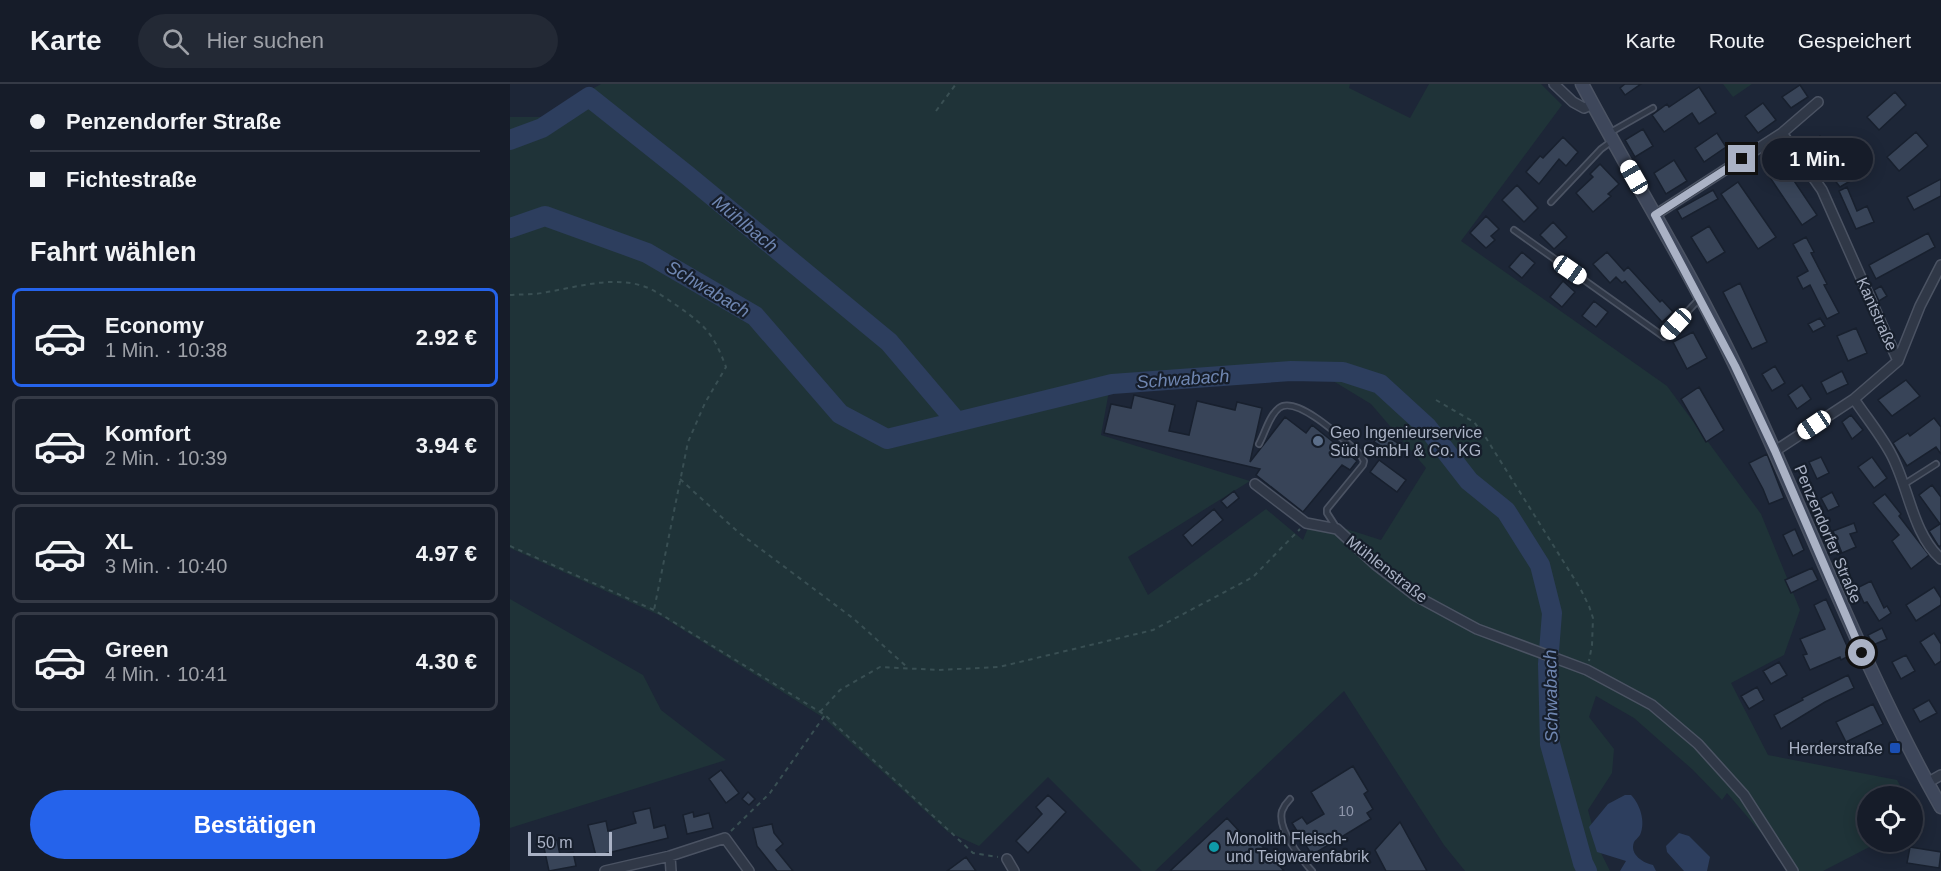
<!DOCTYPE html>
<html lang="de">
<head>
<meta charset="utf-8">
<style>
  body { margin:0; font-family:Helvetica,sans-serif; background:#232935; color:#f1f3f6; height:100vh; display:flex; flex-direction:column; font-size:22px; white-space:nowrap }
  * { box-sizing:border-box; margin:0 }
  p { font-size:20px; color:#9ea1a8 }
  .icon { flex:none; width:33px; height:33px; fill:none; stroke:currentColor; stroke-width:2; stroke-linecap:round; stroke-linejoin:round }
  .map { position:relative; flex:1; overflow:hidden }
  .sheet { display:flex; flex-direction:column; background:#161c29; width:510px }
  .sheet>* { flex:none }
  .top-card { display:grid; align-content:center; height:132px; padding:0 30px; background:#161c29 }
  .buttons { position:absolute; left:1347px; top:702px; display:grid; gap:12px }
  .buttons a { display:grid; place-items:center; width:66px; height:66px; border-radius:50%; background:#161c29; box-shadow:0 3px 15px #0003,0 0 0 2px #353a46; font-size:30px }
  .scale { position:absolute; left:18px; bottom:15px; width:84px; box-sizing:border-box; padding-left:6px; border:3px solid #aab2c5; border-top:0; font-size:16px; line-height:21px; white-space:nowrap; color:#aab2c5; -webkit-text-stroke:4px #161e2b; paint-order:stroke }
  .end { position:absolute; width:27px; height:27px; margin:-14px; border:8px solid #aab2c5; background:#111; box-shadow:0 0 0 3px #111 }
  .from { border-radius:50% }
  .bubble { position:absolute; height:42px; border-radius:21px; background:#161c29; box-shadow:0 3px 15px #0003,0 0 0 2px #353a46; font-size:20px; font-weight:600; line-height:42px; text-align:center }
  .car { position:absolute; width:18px; height:36px; margin:-18px -9px; border-radius:8px; box-shadow:0 0 4px 2px #0007; background:linear-gradient(#fff 24%,#345 0 40%,#fff 0 76%,#345 0 86%,#fff 0) }
  .top-card b { display:flex; align-items:center; gap:21px; height:57px; font-size:22px }
  .top-card b+b { border-top:2px solid #353a46 }
  .top-card i { width:15px; height:15px; background:#f1f3f6 }
  ul { padding:0; list-style:none }
  li { display:flex; align-items:center; gap:18px; height:99px; margin:0 12px 9px; padding:0 18px; border:3px solid #353a46; border-radius:9px }
  li div { flex:1 }
  li b { display:block; font-size:22px }
  li em { font-style:normal; font-weight:600 }
  li.active { border-color:#2563eb }
  li>.icon { width:54px; height:54px; stroke-width:1.5 }
  h2 { padding:0 30px; font-size:27px; line-height:72px }
  .cta { display:flex; gap:12px; margin-top:auto; padding:12px 30px }
  .cta a { flex:1; height:69px; border-radius:36px; background:#2563eb; color:#fff; font-size:24px; font-weight:600; line-height:69px; text-align:center }
  header { display:flex; align-items:center; gap:36px; box-sizing:border-box; height:84px; padding:0 30px; background:#161c29; border-bottom:2px solid #353a46 }
  header strong { font-size:28px }
  nav { display:flex; gap:33px; margin-inline-start:auto; font-size:21px }
  .search { width:420px; height:54px; background:#232935; display:flex; align-items:center; gap:15px; box-sizing:border-box; padding:0 21px; border-radius:33px; color:#9ea1a8; font-size:22px }
  main { display:flex; flex:1; min-height:0 }
  .map>svg:first-child { display:block }
  .green { fill:#1f3338; fill-rule:evenodd }
  .water { fill:#2d3e5e }
  .lines { fill:none; stroke-linecap:round; stroke-linejoin:round }
  .river { stroke:#2d3e5e; stroke-width:20 }
  .building { fill:#384458; stroke:#18202e; stroke-width:1.5 }
  .service-casing { stroke:#4b5363; stroke-width:8 }
  .minor-casing { stroke:#4b5363; stroke-width:12 }
  .secondary-casing { stroke:#4b5363; stroke-width:15 }
  .path { stroke:#394f53; stroke-width:2; stroke-dasharray:4.5 4.5; stroke-linecap:butt }
  .service { stroke:#303847; stroke-width:4.5 }
  .minor { stroke:#303847; stroke-width:9 }
  .secondary { stroke:#3e475b; stroke-width:12 }
  .route { stroke:#aab2c5; stroke-width:8 }
  .service-dot { fill:#5c6f8a; stroke:#161e2b; stroke-width:2 }
  .transit-dot { fill:#1a4fb4; stroke:#161e2b; stroke-width:2 }
  .culture-dot { fill:#0f9aa8; stroke:#161e2b; stroke-width:2 }
  .labels { text-anchor:middle; dominant-baseline:central; stroke-width:4.5; stroke-linejoin:round; paint-order:stroke }
  .number-label { font-size:14px; fill:#8e96aa }
  .street-label { font-size:16px; fill:#aab2c5; stroke:#161e2b }
  .poi-label { font-size:16px; fill:#aab2c5; stroke:#161e2b; text-anchor:start }
  .water-label { font-size:18px; font-style:italic; fill:#6f86b1; stroke:#161e2b }
</style>
</head>
<body>
<header>
<strong>Karte</strong>
<div class="search"><svg class="icon" aria-label="search" viewBox="0 0 24 24"><circle cx="10" cy="10" r="6"/><path d="M15 15l6 6"/></svg>Hier suchen</div>
<nav><a>Karte</a><a>Route</a><a>Gespeichert</a></nav>
</header>
<main>
<section class="sheet">
<div class="top-card">
<b><i class="from"></i>Penzendorfer Straße</b>
<b><i></i>Fichtestraße</b>
</div>
<h2>Fahrt wählen</h2>
<ul>
<li class="active"><svg class="icon" aria-label="car" viewBox="0 0 24 24"><path d="M5 17H2v-5l4-1 3-4h7l3 4 3 1v5h-3M9 17h6M6 11h13"/><circle cx="7" cy="17" r="2"/><circle cx="17" cy="17" r="2"/></svg><div><b>Economy</b><p>1 Min. · 10:38</p></div><em>2.92 €</em></li>
<li><svg class="icon" aria-label="car" viewBox="0 0 24 24"><path d="M5 17H2v-5l4-1 3-4h7l3 4 3 1v5h-3M9 17h6M6 11h13"/><circle cx="7" cy="17" r="2"/><circle cx="17" cy="17" r="2"/></svg><div><b>Komfort</b><p>2 Min. · 10:39</p></div><em>3.94 €</em></li>
<li><svg class="icon" aria-label="car" viewBox="0 0 24 24"><path d="M5 17H2v-5l4-1 3-4h7l3 4 3 1v5h-3M9 17h6M6 11h13"/><circle cx="7" cy="17" r="2"/><circle cx="17" cy="17" r="2"/></svg><div><b>XL</b><p>3 Min. · 10:40</p></div><em>4.97 €</em></li>
<li><svg class="icon" aria-label="car" viewBox="0 0 24 24"><path d="M5 17H2v-5l4-1 3-4h7l3 4 3 1v5h-3M9 17h6M6 11h13"/><circle cx="7" cy="17" r="2"/><circle cx="17" cy="17" r="2"/></svg><div><b>Green</b><p>4 Min. · 10:41</p></div><em>4.30 €</em></li>
</ul>
<div class="cta"><a>Bestätigen</a></div>
</section>
<div class="map">
<svg width="1431" height="787" viewBox="0 0 1431 787">
  <rect width="100%" height="100%" fill="#1d2637"/>
  <path class="green" d="M 91,0 L 840,0 L 839,4 L 900,34 L 919,0 L 1031,0 L 1052,21 L 951,157 L 1157,302 L 1251,430 L 1290,526 L 1274,571 L 1221,599 L 1258,671 L 1387,696 L 1396,712 L 1358,712 L 1358,758 L 1369,758 L 1313,787 L 1284,787 L 1217,709 L 1212,716 L 1183,686 L 1124,634 L 1086,612 L 1079,633 L 1104,665 L 1102,689 L 1078,726 L 1088,763 L 1100,787 L 955,787 L 934,761 L 834,607 L 645,787 L 632,787 L 538,693 L 469,762 L 438,748 L 314,634 L 151,532 L 0,464 L 0,33 L 32,33 ZM 815,292 L 861,320 L 916,384 L 871,456 L 802,434 L 793,456 L 756,425 L 638,511 L 618,473 L 740,397 L 591,351 L 599,307 Z
    M 1213,0 L 1242,0 L 1223,13 Z
    M 0,515 L 133,591 L 151,626 L 216,676 L 0,744 Z"/>
  <path class="water" d="M 1115,711 L 1121,711 C 1130,720 1136,738 1130,751 C 1128,754 1125,756 1124,758 C 1119,771 1134,779 1143,781 L 1146,787 L 1110,787 L 1116,777 L 1087,768 L 1079,743 L 1098,720 Z
    M 1169,749 L 1179,752 L 1200,773 L 1197,787 L 1174,787 L 1157,768 L 1156,762 Z"/>
  <g class="lines">
    <path class="river" d="M 0,56 L 32,44 L 79,13 L 177,91 L 379,258 L 447,338
      M 0,144 L 35,132 L 137,169 L 245,232 L 330,330 L 377,355 L 602,300 L 781,287 L 833,288 L 870,300 L 917,343 L 959,397 L 996,427 L 1030,481 L 1042,529 L 1038,580 L 1040,660 L 1073,779 L 1077,787"/>
  </g>
  <path class="building" d="M 1115,0 L 1131,0 L 1115,11 L 1110,4 Z
    M 1290,1 L 1298,13 L 1281,24 L 1272,13 Z
    M 1189,3 L 1206,29 L 1189,40 L 1182,29 L 1154,48 L 1142,31 L 1157,20 L 1159,23 Z
    M 1385,8 L 1396,21 L 1369,46 L 1357,33 Z
    M 1253,19 L 1266,36 L 1248,49 L 1235,32 Z
    M 1133,45 L 1143,62 L 1125,73 L 1115,56 Z
    M 1406,48 L 1418,62 L 1389,87 L 1377,73 Z
    M 1207,49 L 1216,63 L 1194,78 L 1185,64 Z
    M 1310,52 L 1329,76 L 1335,71 L 1342,80 L 1335,85 L 1342,96 L 1330,103 L 1298,61 Z
    M 1053,53 L 1068,68 L 1056,82 L 1049,75 L 1029,100 L 1016,88 L 1030,72 L 1033,74 Z
    M 1268,73 L 1307,131 L 1292,141 L 1253,83 Z
    M 1164,76 L 1177,97 L 1156,110 L 1144,89 Z
    M 1090,80 L 1109,100 L 1098,110 L 1101,112 L 1083,128 L 1066,109 L 1083,93 L 1080,90 Z
    M 1431,95 L 1431,112 L 1404,126 L 1397,113 Z
    M 1228,98 L 1266,153 L 1248,165 L 1211,110 Z
    M 1007,101 L 1028,124 L 1014,138 L 992,116 Z
    M 1337,103 L 1347,127 L 1357,122 L 1364,138 L 1346,145 L 1329,107 Z
    M 1203,106 L 1208,115 L 1172,135 L 1167,126 Z
    M 976,132 L 989,145 L 981,152 L 985,156 L 976,164 L 960,149 Z
    M 1043,138 L 1057,153 L 1044,165 L 1030,151 Z
    M 1199,142 L 1215,168 L 1197,179 L 1181,153 Z
    M 1418,149 L 1425,163 L 1366,195 L 1359,181 Z
    M 1296,153 L 1304,168 L 1301,169 L 1317,200 L 1314,201 L 1329,229 L 1317,235 L 1300,201 L 1293,205 L 1287,193 L 1298,187 L 1283,160 Z
    M 1012,168 L 1025,179 L 1012,194 L 999,183 Z
    M 1097,168 L 1114,187 L 1118,183 L 1150,218 L 1152,216 L 1163,228 L 1152,238 L 1115,197 L 1112,199 L 1106,193 L 1100,199 L 1083,180 Z
    M 1053,197 L 1065,208 L 1052,223 L 1040,213 Z
    M 1230,199 L 1257,258 L 1242,265 L 1213,208 Z
    M 1371,202 L 1377,212 L 1369,217 L 1364,206 Z
    M 1084,217 L 1098,228 L 1086,243 L 1072,232 Z
    M 1310,234 L 1315,242 L 1303,248 L 1298,240 Z
    M 1346,244 L 1357,269 L 1338,277 L 1327,252 Z
    M 1183,248 L 1197,274 L 1177,285 L 1163,258 Z
    M 1265,282 L 1275,299 L 1262,307 L 1252,290 Z
    M 1332,287 L 1338,300 L 1317,310 L 1311,298 Z
    M 1396,296 L 1410,312 L 1382,332 L 1368,316 Z
    M 1292,301 L 1301,315 L 1287,325 L 1278,311 Z
    M 1189,303 L 1214,346 L 1196,358 L 1171,315 Z
    M 624,311 L 665,321 L 659,347 L 679,351 L 687,317 L 725,326 L 727,318 L 752,324 L 740,378 L 775,333 L 796,349 L 802,341 L 847,377 L 840,386 L 832,381 L 793,428 L 746,391 L 750,385 L 594,349 L 601,320 L 621,324 Z
    M 1341,331 L 1353,346 L 1342,355 L 1332,338 Z
    M 1424,334 L 1431,343 L 1431,370 L 1426,363 L 1397,382 L 1383,359 L 1398,349 L 1400,352 Z
    M 870,348 L 888,359 L 880,372 L 866,364 L 869,361 L 864,358 Z
    M 1257,370 L 1274,414 L 1259,420 L 1253,405 L 1239,379 Z
    M 1311,373 L 1319,389 L 1307,395 L 1299,378 Z
    M 1362,373 L 1377,394 L 1364,404 L 1348,383 Z
    M 869,376 L 896,396 L 887,408 L 860,388 Z
    M 1422,401 L 1431,413 L 1431,461 L 1429,463 L 1419,447 L 1430,440 L 1409,411 Z
    M 724,407 L 729,414 L 717,424 L 711,417 Z
    M 1322,408 L 1329,422 L 1318,427 L 1311,414 Z
    M 1375,410 L 1391,430 L 1389,432 L 1419,471 L 1401,485 L 1382,457 L 1389,451 L 1363,419 Z
    M 704,425 L 713,436 L 682,462 L 673,451 Z
    M 1344,439 L 1347,448 L 1340,450 L 1346,463 L 1332,469 L 1323,447 Z
    M 1285,445 L 1294,466 L 1283,472 L 1273,451 Z
    M 1302,484 L 1308,496 L 1281,509 L 1275,496 Z
    M 1361,497 L 1374,524 L 1377,522 L 1381,529 L 1369,537 L 1357,518 L 1354,519 L 1347,504 Z
    M 1424,503 L 1431,514 L 1431,521 L 1406,537 L 1396,521 Z
    M 1316,515 L 1341,571 L 1331,576 L 1330,573 L 1300,586 L 1293,571 L 1297,570 L 1290,555 L 1315,545 L 1304,521 Z
    M 1372,544 L 1377,555 L 1363,561 L 1358,551 Z
    M 1424,549 L 1431,560 L 1431,577 L 1425,581 L 1410,558 Z
    M 1396,571 L 1405,587 L 1391,595 L 1382,578 Z
    M 1269,578 L 1277,591 L 1261,600 L 1253,587 Z
    M 1338,591 L 1344,604 L 1315,618 L 1271,645 L 1264,631 L 1293,616 L 1292,614 Z
    M 1247,603 L 1254,616 L 1239,625 L 1231,612 Z
    M 1419,616 L 1427,629 L 1410,638 L 1403,625 Z
    M 1363,620 L 1373,640 L 1336,658 L 1326,638 Z
    M 843,682 L 858,707 L 854,710 L 863,725 L 857,729 L 861,735 L 802,771 L 782,739 L 792,733 L 797,740 L 814,730 L 801,708 Z
    M 211,686 L 229,709 L 216,719 L 199,695 Z
    M 238,708 L 245,715 L 239,721 L 232,715 Z
    M 538,711 L 556,728 L 518,769 L 506,757 L 532,730 L 526,723 Z
    M 140,724 L 144,744 L 155,741 L 158,754 L 86,772 L 78,741 L 96,737 L 98,747 L 126,739 L 123,728 Z
    M 183,728 L 184,733 L 199,729 L 203,744 L 177,750 L 173,731 Z
    M 717,734 L 740,759 L 745,754 L 774,787 L 660,787 Z
    M 890,738 L 917,787 L 876,787 L 865,766 Z
    M 262,740 L 264,749 L 273,760 L 266,766 L 283,787 L 267,787 L 247,762 L 243,744 Z
    M 47,756 L 50,771 L 63,768 L 66,782 L 39,787 L 33,759 Z
    M 1400,763 L 1431,768 L 1429,784 L 1397,779 Z
    M 456,773 L 466,787 L 437,787 Z"/>
  <g class="lines">
    <g class="service-casing">
      <path id="service" d="M 1101,48 L 1143,24
        M 1041,118 L 1091,65 L 1102,57
        M 1004,146 L 1154,253 L 1190,214
        M 749,360 C 755,349 759,332 769,324 C 787,310 836,358 850,370 L 854,377 L 853,381 L 817,425 L 817,429 L 826,443
        M 1393,401 L 1426,380
        M 780,715 C 777,718 774,722 772,727 C 767,745 791,775 802,787"/>
    </g>
    <g class="minor-casing">
      <path id="minor" d="M 1044,0 L 1063,18 L 1074,24 L 1083,20
        M 1145,131 L 1272,49 L 1308,18
        M 1388,277 L 1410,222 L 1431,181
        M 1344,315 C 1356,333 1371,351 1381,370 C 1399,403 1402,449 1431,475
        M 1265,367 L 1344,315 L 1388,277 L 1312,106 L 1272,49
        M 745,400 L 796,439 L 827,445 L 866,481 L 906,512 L 967,545 L 1077,586 L 1142,621 L 1188,660 L 1234,711 L 1283,787
        M 1417,699 L 1431,691
        M 160,772 L 161,787
        M 497,775 L 504,787
        M 95,787 L 160,772 L 215,754 L 239,787"/>
    </g>
    <g class="secondary-casing">
      <path id="secondary" d="M 1072,0 C 1122,95 1180,186 1226,283 C 1296,429 1351,582 1431,723"/>
    </g>
    <path class="path" d="M 426,27 L 446,0
      M 0,211 C 12,210 25,211 37,208 C 68,203 101,192 133,202 C 146,206 158,216 169,223 C 197,243 204,251 216,283 L 195,319 L 178,358 L 144,526
      M 926,316 L 964,338 L 976,354 L 1070,504 L 1079,522 L 1083,534 L 1082,561 L 1079,577
      M 170,395 L 228,448 L 344,535 L 398,584
      M 0,462 L 144,526 L 315,631 L 463,769 L 488,773
      M 310,628 L 330,606 L 370,583 L 429,586 L 489,583 L 643,546 L 743,493 L 790,445
      M 221,747 L 260,709 L 315,631"/>
    <use href="#service" class="service"/>
    <use href="#minor" class="minor"/>
    <use href="#secondary" class="secondary"/>
  </g>
  <g class="lines">
    <path class="route" d="M 1232,75 L 1145,131 L 1225,282 L 1265,367 L 1352,569"/>
  </g>
  <circle class="service-dot" cx="808" cy="357" r="6"/>
  <rect class="transit-dot" x="1379" y="658" width="12" height="12" rx="3"/>
  <circle class="culture-dot" cx="704" cy="763" r="6"/>
  <g class="labels">
    <g class="number-label">
      <text x="836" y="727">10</text>
    </g>
    <g class="street-label">
      <text transform="translate(1367 230) rotate(66)">Kantstraße</text>
      <text transform="translate(1318 450) rotate(67)">Penzendorfer Straße</text>
      <text transform="translate(877 485) rotate(38)">Mühlenstraße</text>
    </g>
    <g class="poi-label">
      <text x="820" y="348">Geo Ingenieurservice<tspan x="820" dy="18">Süd GmbH &amp; Co. KG</tspan></text>
      <text x="1373" y="664" text-anchor="end">Herderstraße</text>
      <text x="716" y="754">Monolith Fleisch-<tspan x="716" dy="18">und Teigwarenfabrik</tspan></text>
    </g>
    <g class="water-label">
      <text transform="translate(235 140) rotate(39)">Mühlbach</text>
      <text transform="translate(198 205) rotate(31)">Schwabach</text>
      <text transform="translate(673 295) rotate(-4)">Schwabach</text>
      <text transform="translate(1041 612) rotate(-91)">Schwabach</text>
    </g>
  </g>
</svg>
<div class="buttons">
<a><svg class="icon" aria-label="locate" viewBox="0 0 24 24"><circle cx="12" cy="12" r="6"/><path d="M12 2v4M12 18v4M2 12h4M18 12h4"/></svg></a>
</div>
<div class="scale">50 m</div>
<i class="end from" style="left:1352px;top:569px"></i>
<i class="end" style="left:1232px;top:75px"></i>
<div class="bubble" style="left:1252px;top:54px;width:111px">1 Min.</div>
<i class="car" style="left:1124px;top:93px;rotate:330deg"></i>
<i class="car" style="left:1060px;top:186px;rotate:125deg"></i>
<i class="car" style="left:1166px;top:240px;rotate:223deg"></i>
<i class="car" style="left:1304px;top:341px;rotate:236deg"></i>
</div>
</main>
</body>
</html>
